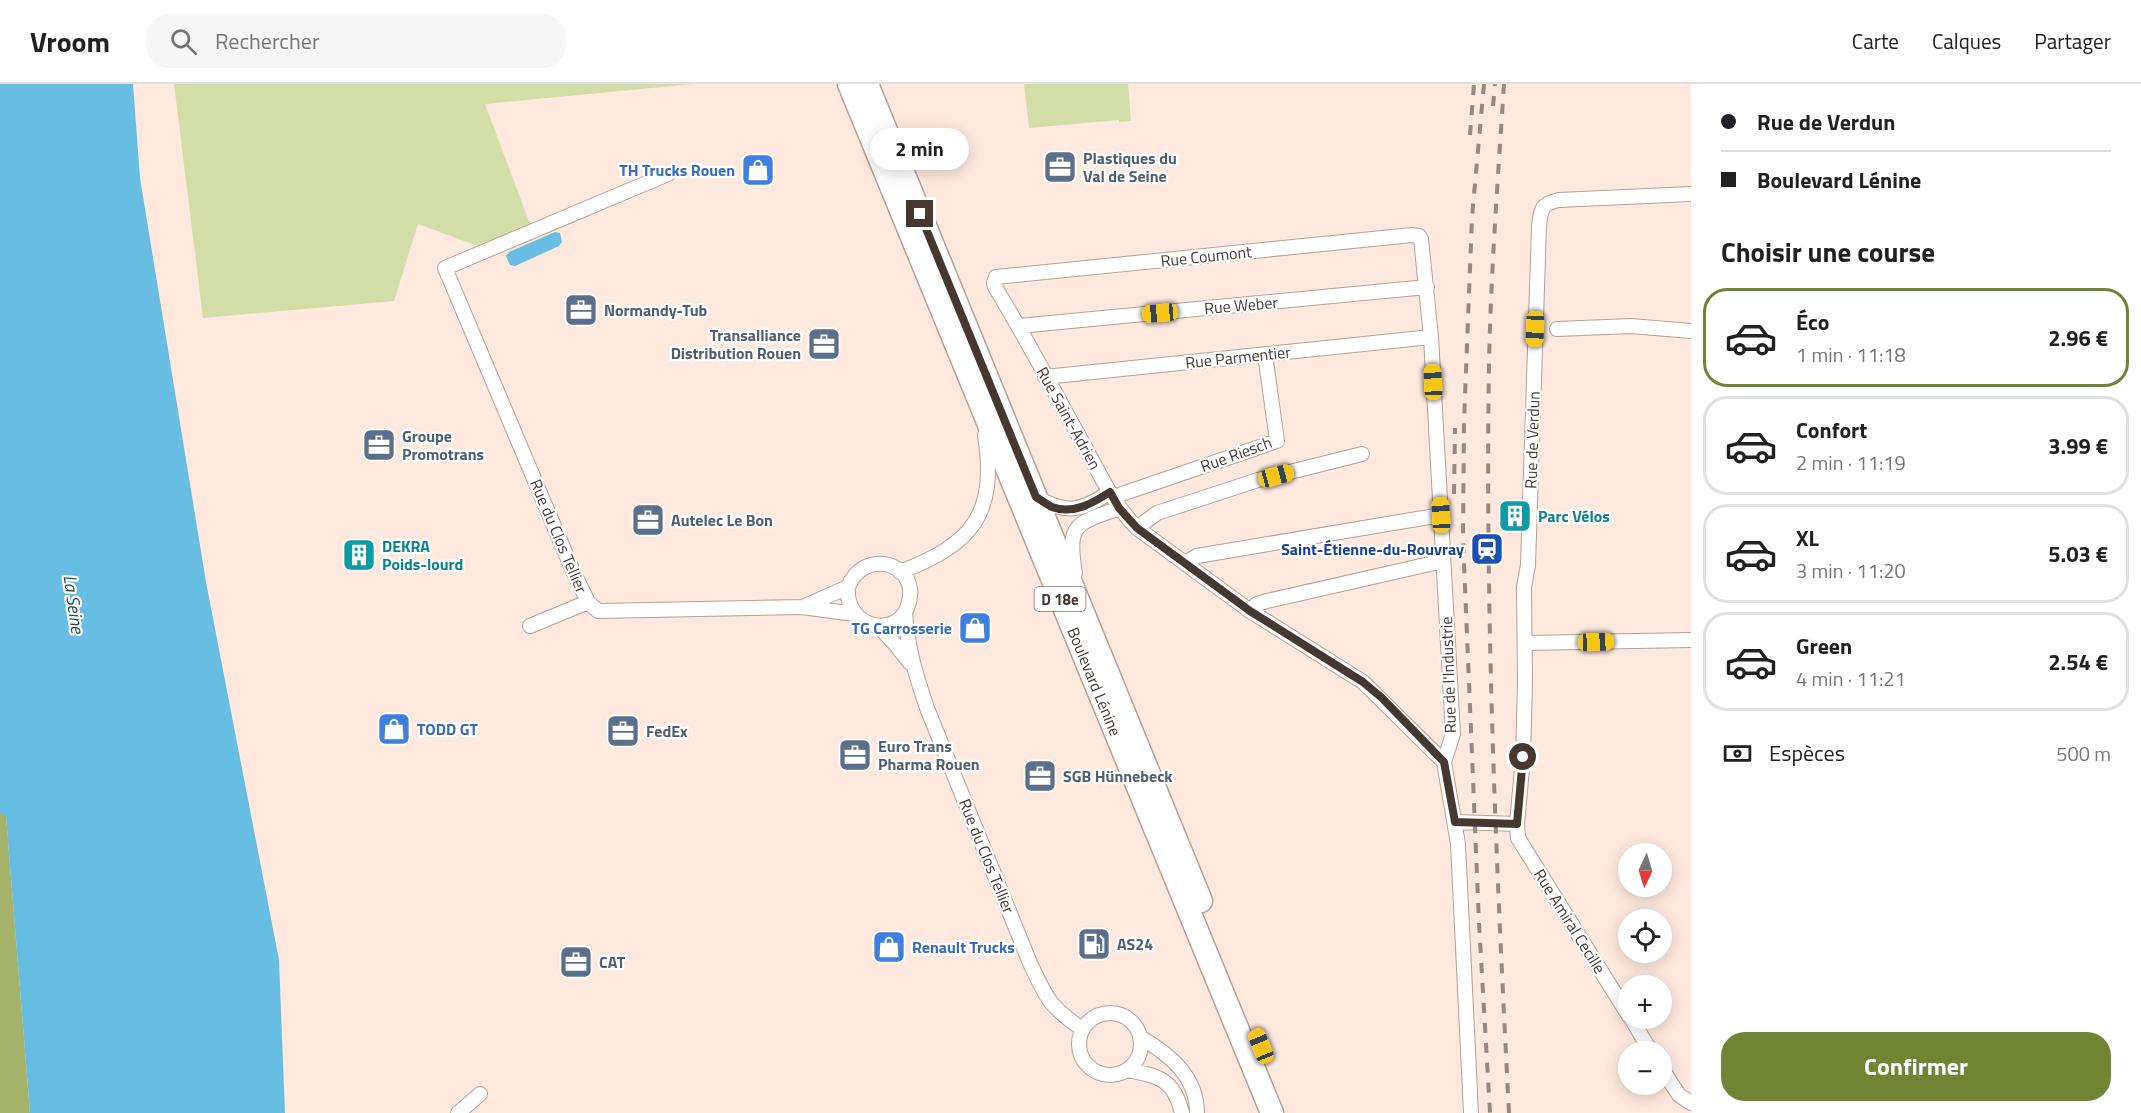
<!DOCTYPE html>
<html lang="fr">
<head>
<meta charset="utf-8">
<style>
  body { margin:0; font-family:"Titillium Web",sans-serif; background:#f6f6f6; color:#202124; height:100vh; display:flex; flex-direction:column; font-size:22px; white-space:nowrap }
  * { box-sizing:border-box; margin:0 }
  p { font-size:20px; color:#757577 }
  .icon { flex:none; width:33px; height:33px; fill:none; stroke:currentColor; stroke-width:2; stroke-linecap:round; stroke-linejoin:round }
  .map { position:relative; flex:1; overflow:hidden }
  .drawer { display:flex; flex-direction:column; background:#fff; width:450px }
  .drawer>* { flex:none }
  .banner { display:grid; align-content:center; height:132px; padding:0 30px; background:#fff }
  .needle { width:39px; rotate:184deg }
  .controls { position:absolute; left:1618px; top:759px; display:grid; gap:12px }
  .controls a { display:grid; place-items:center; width:54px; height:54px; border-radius:50%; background:#fff; box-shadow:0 3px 15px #0003; font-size:30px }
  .end { position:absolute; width:27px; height:27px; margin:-14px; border:8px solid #463831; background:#fff; box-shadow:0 0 0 3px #fff }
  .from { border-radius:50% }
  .bubble { position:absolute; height:42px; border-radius:21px; background:#fff; box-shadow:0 3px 15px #0003; font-size:20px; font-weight:700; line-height:42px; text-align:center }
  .car { position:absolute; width:18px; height:36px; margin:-18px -9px; border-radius:8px; box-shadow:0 0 4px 2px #0007; background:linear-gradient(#f5c518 24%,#345 0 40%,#f5c518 0 76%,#345 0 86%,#f5c518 0) }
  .banner b { display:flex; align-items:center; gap:21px; height:57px; font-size:22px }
  .banner b+b { border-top:2px solid #e0e0e0 }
  .banner i { width:15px; height:15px; background:#202124 }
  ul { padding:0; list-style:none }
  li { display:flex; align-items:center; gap:18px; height:99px; margin:0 12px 9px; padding:0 18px; border:3px solid #e0e0e0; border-radius:24px }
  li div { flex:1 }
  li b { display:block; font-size:22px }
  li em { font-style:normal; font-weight:700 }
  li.active { border-color:#708434 }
  li>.icon { width:54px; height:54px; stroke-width:1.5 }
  h2 { padding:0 30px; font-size:27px; line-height:72px }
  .pay { display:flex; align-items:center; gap:15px; height:66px; padding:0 30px; font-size:22px }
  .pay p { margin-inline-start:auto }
  .button { display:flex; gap:12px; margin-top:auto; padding:12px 30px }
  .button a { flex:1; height:69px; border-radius:24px; background:#708434; color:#fff; font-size:24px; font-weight:700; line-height:69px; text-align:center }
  header { display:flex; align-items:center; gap:36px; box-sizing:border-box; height:84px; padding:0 30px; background:#fff; border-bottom:2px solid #e0e0e0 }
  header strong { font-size:28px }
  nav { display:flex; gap:33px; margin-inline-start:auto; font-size:21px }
  .search { width:420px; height:54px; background:#f6f6f6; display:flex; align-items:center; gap:15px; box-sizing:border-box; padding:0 21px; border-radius:24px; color:#757577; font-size:22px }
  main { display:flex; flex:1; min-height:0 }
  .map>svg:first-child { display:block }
  .green { fill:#d2dda8 }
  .forest { fill:#a7b46b }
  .water { fill:#67bee2 }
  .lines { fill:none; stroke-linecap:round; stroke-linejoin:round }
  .street-casing { stroke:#be9d8c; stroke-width:16 }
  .primary-casing { stroke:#be9d8c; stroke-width:25 }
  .street { stroke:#fff; stroke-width:14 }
  .primary { stroke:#fff; stroke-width:22 }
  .rail { stroke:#99887f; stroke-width:4; stroke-dasharray:10 10; stroke-linecap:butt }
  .route { stroke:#463831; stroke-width:8 }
  .labels { text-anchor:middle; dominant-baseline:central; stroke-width:4.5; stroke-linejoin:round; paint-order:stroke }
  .shield { fill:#fff; stroke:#7e746f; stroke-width:1.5 }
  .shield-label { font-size:15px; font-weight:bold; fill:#463831 }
  .service-label { font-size:16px; font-weight:bold; fill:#4e5e75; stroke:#fff; text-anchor:start }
  .shop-label { font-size:16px; font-weight:bold; fill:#366cbe; stroke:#fff; text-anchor:end }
  .street-label { font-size:16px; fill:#463831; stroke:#fff }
  .culture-label { font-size:16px; font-weight:bold; fill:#0d838f; stroke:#fff; text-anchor:start }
  .transit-label { font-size:16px; font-weight:bold; fill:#164399; stroke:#fff; text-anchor:end }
  .water-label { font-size:18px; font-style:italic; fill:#1d4453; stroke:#fff }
</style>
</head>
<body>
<header>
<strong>Vroom</strong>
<div class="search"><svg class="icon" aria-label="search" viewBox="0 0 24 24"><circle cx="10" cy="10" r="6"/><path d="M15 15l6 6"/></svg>Rechercher</div>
<nav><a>Carte</a><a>Calques</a><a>Partager</a></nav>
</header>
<main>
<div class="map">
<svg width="1691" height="1029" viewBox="0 0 1691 1029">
  <rect width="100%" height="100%" fill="#ffe9de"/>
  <path class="green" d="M 174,0 L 693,0 L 485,20 L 530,140 L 478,162 L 418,140 L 394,217 L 203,234 Z
    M 1024,0 L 1128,0 L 1131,37 L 1119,38 L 1119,36 L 1029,44 Z"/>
  <path class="forest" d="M 0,730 L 6,731 L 30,1029 L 0,1029 Z"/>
  <path class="water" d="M 0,0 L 133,0 L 140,94 L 206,498 L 279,876 L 285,1029 L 30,1029 L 6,732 L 0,730 Z
    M 555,148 L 560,149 L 562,158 L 559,162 L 515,182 L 510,181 L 506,172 L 509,168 Z"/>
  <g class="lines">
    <g class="street-casing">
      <path id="street" d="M 668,90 L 445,184 L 573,487 L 588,518 L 598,527 L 802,523 L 855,530
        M 1019,242 L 1427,203
        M 1557,245 L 1631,242 L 1691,247
        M 1045,293 L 1431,253
        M 1113,413 L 1277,357 L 1265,270
        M 1038,414 C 1067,431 1083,426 1110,408
        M 1137,444 L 1157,429 L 1258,396 L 1362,370
        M 1185,479 L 1197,472 L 1441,431
        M 900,488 C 973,460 997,430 985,351
        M 1075,489 C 1067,439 1075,440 1120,424
        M 805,522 L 848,503 C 864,463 919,479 909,518 C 900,557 844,545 848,503
        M 1250,527 L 1257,520 L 1267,517 L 1443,477
        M 905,528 C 907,562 916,592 927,624 L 1030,879 C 1047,915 1049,922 1082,945
        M 530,542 L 588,518
        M 878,542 L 895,560 L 910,579
        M 1525,559 L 1691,556
        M 1444,678 L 1363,598 L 1250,527 L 1137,444 C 1114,421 1100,391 1085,363 C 1055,310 1027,255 995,203 L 994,199 L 996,193 L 1412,151 L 1419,152 L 1421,155 L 1431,253 L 1453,650 L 1444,678 L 1458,760 L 1471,1029
        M 1455,738 L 1517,740
        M1079 960a31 31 0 1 1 62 0a31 31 0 1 1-62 0Z
        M 1629,932 L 1518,754 L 1517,740 L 1523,673 L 1525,599 L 1524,503 L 1528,481 L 1539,142 C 1541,125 1541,120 1559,116 L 1691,110
        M 1631,934 L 1651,968
        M 1140,953 C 1169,970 1197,992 1197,1029
        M 1662,985 L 1679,1011 L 1691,1019
        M 1127,986 C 1159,992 1174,995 1182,1029
        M 458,1029 L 480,1010"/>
    </g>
    <g class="primary-casing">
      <g id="primary">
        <path id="s1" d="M 849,0 L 1272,1029"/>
        <path d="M 867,0 L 1201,817"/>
      </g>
    </g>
    <use href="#street" class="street"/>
    <use href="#primary" class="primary"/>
    <path class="rail" d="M 1484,0 L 1472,133 L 1464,338 L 1463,455 L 1479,839 L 1490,1029
      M 1504,0 C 1498,93 1491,186 1489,279 C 1485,529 1496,779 1509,1029
      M 1493,22 L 1495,0
      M 1470,51 L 1474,0
      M 1454,410 L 1455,344"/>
  </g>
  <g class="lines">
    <path class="route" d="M 920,130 L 1036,413 C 1041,416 1046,420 1052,423 C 1073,431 1093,419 1110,408 L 1119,424 L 1137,444 L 1250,527 L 1363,598 L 1382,614 L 1444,678 L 1455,738 L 1517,740 L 1523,673"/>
  </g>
  <defs>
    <g id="office-square" transform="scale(1.725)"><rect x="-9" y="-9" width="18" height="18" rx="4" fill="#5c6f8a" stroke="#fff"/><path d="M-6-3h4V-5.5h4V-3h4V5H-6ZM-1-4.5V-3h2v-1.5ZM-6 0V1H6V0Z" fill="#fff"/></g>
    <g id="shop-square" transform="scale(1.725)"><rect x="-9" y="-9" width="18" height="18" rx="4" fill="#3f7fe0" stroke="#fff"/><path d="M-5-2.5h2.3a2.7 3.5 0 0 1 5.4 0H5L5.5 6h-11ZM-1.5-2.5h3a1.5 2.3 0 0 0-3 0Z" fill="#fff"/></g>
    <g id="building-square" transform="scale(1.725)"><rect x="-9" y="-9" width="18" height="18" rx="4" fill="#0f9aa8" stroke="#fff"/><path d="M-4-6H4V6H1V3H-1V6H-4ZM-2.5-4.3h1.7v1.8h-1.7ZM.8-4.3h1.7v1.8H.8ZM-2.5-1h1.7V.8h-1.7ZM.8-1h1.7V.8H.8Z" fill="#fff"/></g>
    <g id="station-square" transform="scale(1.725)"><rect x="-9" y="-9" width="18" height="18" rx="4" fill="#1a4fb4" stroke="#fff"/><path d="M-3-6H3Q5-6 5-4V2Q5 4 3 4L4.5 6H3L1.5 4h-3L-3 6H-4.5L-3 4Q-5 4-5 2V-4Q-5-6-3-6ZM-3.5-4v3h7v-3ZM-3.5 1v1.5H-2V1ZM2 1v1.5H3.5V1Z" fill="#fff"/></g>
    <g id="fuel-square" transform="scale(1.725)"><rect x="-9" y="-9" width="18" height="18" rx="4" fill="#5c6f8a" stroke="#fff"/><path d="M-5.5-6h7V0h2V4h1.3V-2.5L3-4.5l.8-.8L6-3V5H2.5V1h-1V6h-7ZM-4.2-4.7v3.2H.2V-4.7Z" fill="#fff"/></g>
  </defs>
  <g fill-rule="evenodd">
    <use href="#office-square" x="1060" y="83"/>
    <use href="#shop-square" x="758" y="86"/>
    <use href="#office-square" x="581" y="226"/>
    <use href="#office-square" x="824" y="260"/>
    <use href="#office-square" x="379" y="361"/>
    <use href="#building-square" x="1515" y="432"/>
    <use href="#office-square" x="648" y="436"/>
    <use href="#station-square" x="1487" y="465"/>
    <use href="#building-square" x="359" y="471"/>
    <use href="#shop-square" x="975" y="544"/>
    <use href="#shop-square" x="394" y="645"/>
    <use href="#office-square" x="623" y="647"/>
    <use href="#office-square" x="855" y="671"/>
    <use href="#office-square" x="1040" y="692"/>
    <use href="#fuel-square" x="1094" y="860"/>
    <use href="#shop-square" x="889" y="863"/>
    <use href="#office-square" x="576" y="878"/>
  </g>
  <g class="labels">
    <rect class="shield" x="1034.5" y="503" width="51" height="24" rx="4.5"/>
    <g class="shield-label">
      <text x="1060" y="515">D 18e</text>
    </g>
    <g class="service-label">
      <text x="1083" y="74">Plastiques du<tspan x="1083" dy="18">Val de Seine</tspan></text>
      <text x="604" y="226">Normandy-Tub</text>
      <text x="801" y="251" text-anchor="end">Transalliance<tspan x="801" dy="18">Distribution Rouen</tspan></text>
      <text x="402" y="352">Groupe<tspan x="402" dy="18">Promotrans</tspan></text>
      <text x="671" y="436">Autelec Le Bon</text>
      <text x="646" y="647">FedEx</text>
      <text x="878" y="662">Euro Trans<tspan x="878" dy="18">Pharma Rouen</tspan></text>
      <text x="1063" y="692">SGB Hünnebeck</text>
      <text x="1117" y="860">AS24</text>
      <text x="599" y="878">CAT</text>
    </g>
    <g class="shop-label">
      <text x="735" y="86">TH Trucks Rouen</text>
      <text x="952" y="544">TG Carrosserie</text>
      <text x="417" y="645" text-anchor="start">TODD GT</text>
      <text x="912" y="863" text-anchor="start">Renault Trucks</text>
    </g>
    <g class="street-label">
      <text transform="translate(1206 172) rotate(-6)">Rue Coumont</text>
      <text transform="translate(1241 221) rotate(-5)">Rue Weber</text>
      <text transform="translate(1238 273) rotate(-6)">Rue Parmentier</text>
      <text transform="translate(1069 334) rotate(61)">Rue Saint-Adrien</text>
      <text transform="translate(1532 356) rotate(-88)">Rue de Verdun</text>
      <text transform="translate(1236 370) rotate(-20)">Rue Riesch</text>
      <text transform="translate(559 452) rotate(67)">Rue du Clos Tellier</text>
      <text transform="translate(1448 591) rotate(-92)">Rue de l'Industrie</text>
      <text stroke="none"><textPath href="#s1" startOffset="646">Boulevard Lénine</textPath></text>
      <text transform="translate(987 772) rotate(68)">Rue du Clos Tellier</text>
      <text transform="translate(1570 837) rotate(58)">Rue Amiral Cecille</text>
    </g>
    <g class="culture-label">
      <text x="1538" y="432">Parc Vélos</text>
      <text x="382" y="462">DEKRA<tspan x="382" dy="18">Poids-lourd</tspan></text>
    </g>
    <g class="transit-label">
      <text x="1464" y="465">Saint-Étienne-du-Rouvray</text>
    </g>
    <g class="water-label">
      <text transform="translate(74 520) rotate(82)">La Seine</text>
    </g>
  </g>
</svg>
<div class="controls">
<a><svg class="needle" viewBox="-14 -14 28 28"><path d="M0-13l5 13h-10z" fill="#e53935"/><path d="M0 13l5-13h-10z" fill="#757577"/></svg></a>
<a><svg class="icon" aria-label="locate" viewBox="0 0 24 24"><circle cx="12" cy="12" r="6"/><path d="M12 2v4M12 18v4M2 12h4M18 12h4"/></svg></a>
<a>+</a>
<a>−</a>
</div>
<i class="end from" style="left:1523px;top:673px"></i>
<i class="end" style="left:920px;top:130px"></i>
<div class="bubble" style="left:870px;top:44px;width:99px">2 min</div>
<i class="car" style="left:1160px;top:229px;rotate:265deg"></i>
<i class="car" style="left:1535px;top:245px;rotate:182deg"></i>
<i class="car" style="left:1433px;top:298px;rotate:357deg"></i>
<i class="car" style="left:1276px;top:392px;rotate:75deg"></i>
<i class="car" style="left:1441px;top:431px;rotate:357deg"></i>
<i class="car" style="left:1596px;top:558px;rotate:88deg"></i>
<i class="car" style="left:1261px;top:962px;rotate:338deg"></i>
</div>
<section class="drawer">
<div class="banner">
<b><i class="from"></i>Rue de Verdun</b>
<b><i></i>Boulevard Lénine</b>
</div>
<h2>Choisir une course</h2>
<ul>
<li class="active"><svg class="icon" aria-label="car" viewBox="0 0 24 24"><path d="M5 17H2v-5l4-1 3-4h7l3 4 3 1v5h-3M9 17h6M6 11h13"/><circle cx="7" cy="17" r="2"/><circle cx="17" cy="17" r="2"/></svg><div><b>Éco</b><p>1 min · 11:18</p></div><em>2.96 €</em></li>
<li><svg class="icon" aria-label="car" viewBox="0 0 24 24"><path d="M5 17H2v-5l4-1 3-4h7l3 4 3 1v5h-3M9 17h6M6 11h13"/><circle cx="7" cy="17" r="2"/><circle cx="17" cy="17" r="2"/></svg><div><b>Confort</b><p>2 min · 11:19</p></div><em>3.99 €</em></li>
<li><svg class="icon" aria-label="car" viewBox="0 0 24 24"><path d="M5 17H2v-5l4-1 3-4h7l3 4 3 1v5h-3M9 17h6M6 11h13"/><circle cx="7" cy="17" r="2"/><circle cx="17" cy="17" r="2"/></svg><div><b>XL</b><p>3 min · 11:20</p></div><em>5.03 €</em></li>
<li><svg class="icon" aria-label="car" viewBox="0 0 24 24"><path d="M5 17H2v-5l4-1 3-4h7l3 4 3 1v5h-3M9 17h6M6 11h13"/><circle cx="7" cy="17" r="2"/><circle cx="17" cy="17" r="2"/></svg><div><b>Green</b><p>4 min · 11:21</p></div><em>2.54 €</em></li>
</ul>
<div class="pay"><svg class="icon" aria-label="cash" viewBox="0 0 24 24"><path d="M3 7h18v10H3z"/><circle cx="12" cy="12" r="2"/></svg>Espèces<p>500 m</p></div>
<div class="button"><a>Confirmer</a></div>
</section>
</main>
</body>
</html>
